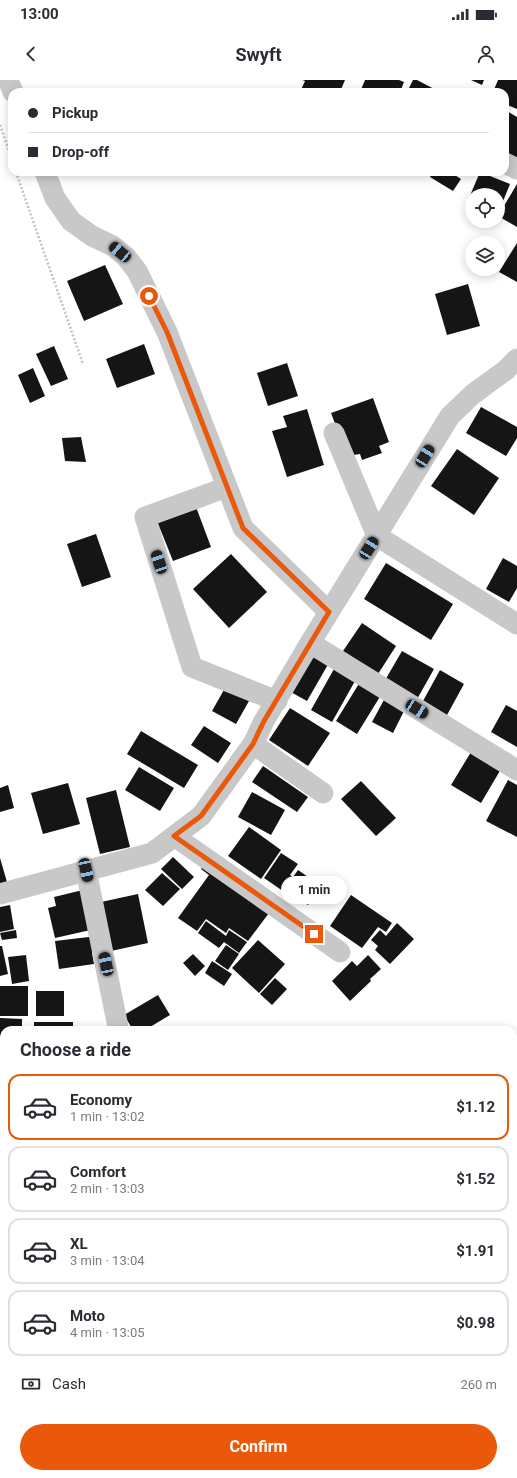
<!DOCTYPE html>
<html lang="en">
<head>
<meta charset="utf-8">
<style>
  body { margin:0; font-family:Roboto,sans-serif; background:#f7f7f7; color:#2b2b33; height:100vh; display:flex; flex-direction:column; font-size:15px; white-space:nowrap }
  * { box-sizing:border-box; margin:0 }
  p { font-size:13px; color:#7c7c81 }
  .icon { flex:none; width:22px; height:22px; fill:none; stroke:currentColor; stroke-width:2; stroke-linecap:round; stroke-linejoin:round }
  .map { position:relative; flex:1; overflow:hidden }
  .panel { position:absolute; left:0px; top:946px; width:517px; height:452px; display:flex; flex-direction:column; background:#fff; border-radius:12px 12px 0 0; box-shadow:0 2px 10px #0003 }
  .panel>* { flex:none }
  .top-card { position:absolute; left:8px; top:8px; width:501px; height:88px; border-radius:12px; box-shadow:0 2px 10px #0003; display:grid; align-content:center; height:88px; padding:0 20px; background:#fff }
  .tools { position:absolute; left:465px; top:108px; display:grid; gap:8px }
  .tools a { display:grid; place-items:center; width:40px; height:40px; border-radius:50%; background:#fff; box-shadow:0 2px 10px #0003; font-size:20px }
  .end { position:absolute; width:18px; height:18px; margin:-9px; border:5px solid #ea580c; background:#fff; box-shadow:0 0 0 2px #fff }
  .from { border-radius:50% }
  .bubble { position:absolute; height:28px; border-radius:14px; background:#fff; box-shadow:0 2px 10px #0003; font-size:13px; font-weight:700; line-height:28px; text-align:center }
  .car { position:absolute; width:12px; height:24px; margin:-12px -6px; border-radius:5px; box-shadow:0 0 3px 1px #0007; background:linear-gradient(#222 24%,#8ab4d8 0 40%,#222 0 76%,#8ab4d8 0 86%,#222 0) }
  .top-card b { display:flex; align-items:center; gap:14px; height:38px; font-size:15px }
  .top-card b+b { border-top:1px solid #e1e1e2 }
  .top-card i { width:10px; height:10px; background:#2b2b33 }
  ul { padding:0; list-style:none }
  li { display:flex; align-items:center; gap:12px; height:66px; margin:0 8px 6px; padding:0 12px; border:2px solid #e1e1e2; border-radius:12px }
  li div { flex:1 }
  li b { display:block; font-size:15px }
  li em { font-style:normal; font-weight:700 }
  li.selected { border-color:#ea580c }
  li>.icon { width:36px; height:36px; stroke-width:1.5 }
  h2 { padding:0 20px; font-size:18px; line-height:48px }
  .pay { display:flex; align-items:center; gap:10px; height:44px; padding:0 20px; font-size:15px }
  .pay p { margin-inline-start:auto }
  .primary-button { display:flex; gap:8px; margin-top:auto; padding:8px 20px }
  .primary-button a { flex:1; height:46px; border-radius:24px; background:#ea580c; color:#fff; font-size:16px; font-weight:700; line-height:46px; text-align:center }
  .status { display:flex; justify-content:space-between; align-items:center; height:28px; padding:0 20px; background:#fff; direction:ltr }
  .status svg { height:11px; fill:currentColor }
  header { display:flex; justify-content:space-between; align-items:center; height:52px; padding:0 20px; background:#fff; font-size:18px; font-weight:700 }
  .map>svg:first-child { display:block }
  .building { fill:#151515 }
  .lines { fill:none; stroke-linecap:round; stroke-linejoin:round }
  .path { stroke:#c2c2c2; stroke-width:2.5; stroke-dasharray:2 2; stroke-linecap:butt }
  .minor { stroke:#c8c8c8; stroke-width:21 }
  .route { stroke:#ea580c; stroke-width:5 }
</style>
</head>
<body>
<div class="status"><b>13:00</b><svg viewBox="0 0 49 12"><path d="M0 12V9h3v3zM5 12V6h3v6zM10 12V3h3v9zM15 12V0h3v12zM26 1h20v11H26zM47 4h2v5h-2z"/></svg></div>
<header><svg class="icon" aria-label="back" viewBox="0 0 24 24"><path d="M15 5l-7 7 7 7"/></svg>Swyft<svg class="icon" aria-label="person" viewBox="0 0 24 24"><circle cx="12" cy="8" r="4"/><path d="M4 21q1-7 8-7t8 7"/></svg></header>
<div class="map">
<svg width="517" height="1398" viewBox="0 0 517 1398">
  <rect width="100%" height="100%" fill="#fff"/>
  <path class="building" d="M 302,0 L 345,0 L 340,12 L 300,12 L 305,1 Z
    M 365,0 L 399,0 L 404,2 L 400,12 L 360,12 Z
    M 413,0 L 417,0 L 438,11 L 437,12 L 407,12 Z
    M 471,0 L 484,0 L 482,5 Z
    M 498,0 L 517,0 L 517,29 L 505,24 L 505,12 L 493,12 Z
    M 505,30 L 517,37 L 517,78 L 505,72 Z
    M 433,92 L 450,92 L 461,99 L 453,111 L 430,97 Z
    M 480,92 L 510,104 L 499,131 L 498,130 L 498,115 L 472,115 L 472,120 L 469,118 Z
    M 517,104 L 517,147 L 498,136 Z
    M 517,163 L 517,202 L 499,192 Z
    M 105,185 L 123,224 L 84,241 L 67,201 Z
    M 468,204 L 480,246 L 447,255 L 435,214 Z
    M 144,264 L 155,294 L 117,308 L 106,279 Z
    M 54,266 L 68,299 L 51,306 L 36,274 Z
    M 287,283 L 298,316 L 268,326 L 257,293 Z
    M 33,288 L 45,316 L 30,323 L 18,295 Z
    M 373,318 L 389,362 L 379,366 L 382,373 L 362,380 L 360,374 L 347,376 L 331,333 Z
    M 481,327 L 517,347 L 517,358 L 506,376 L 466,353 Z
    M 307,329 L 324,385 L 287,397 L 272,351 L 287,347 L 283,336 Z
    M 81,357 L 86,382 L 65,381 L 62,358 Z
    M 457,369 L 499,398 L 474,435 L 431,406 Z
    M 196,427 L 211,467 L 173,481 L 157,441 Z
    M 96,454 L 111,497 L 82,507 L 67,464 Z
    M 231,474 L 267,512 L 229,548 L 193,509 Z
    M 503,478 L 517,486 L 517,508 L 509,522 L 486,509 Z
    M 386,483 L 453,524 L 431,560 L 364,519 Z
    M 362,543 L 396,566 L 378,594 L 343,571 Z
    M 310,570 L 330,581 L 307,621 L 287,610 Z
    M 402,571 L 434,589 L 416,621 L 384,602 Z
    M 334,589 L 355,601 L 332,642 L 311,630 Z
    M 440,590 L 464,604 L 447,635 L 423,621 Z
    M 360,602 L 381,615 L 357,654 L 336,641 Z
    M 225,608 L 249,621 L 236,644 L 212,631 Z
    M 385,618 L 405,629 L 393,653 L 372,642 Z
    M 506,625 L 517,631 L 517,667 L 491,652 Z
    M 290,628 L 330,653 L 308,686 L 269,660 Z
    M 204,646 L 231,663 L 218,683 L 191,665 Z
    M 141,651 L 198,685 L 184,708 L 127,674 Z
    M 471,672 L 501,689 L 481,723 L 451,705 Z
    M 263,686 L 308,717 L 297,732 L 252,702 Z
    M 139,687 L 174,708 L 160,731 L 125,710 Z
    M 508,700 L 517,705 L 517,757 L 486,741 Z
    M 361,701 L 396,738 L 376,756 L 341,719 Z
    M 68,703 L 80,744 L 43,754 L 31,713 Z
    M 8,705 L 14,728 L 0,732 L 0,708 Z
    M 116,710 L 130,767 L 100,774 L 86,718 Z
    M 252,712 L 285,730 L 271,755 L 238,737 Z
    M 249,747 L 281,770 L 261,799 L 228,776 Z
    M 281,773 L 298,784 L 290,795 L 293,797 L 298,790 L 321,806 L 324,802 L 336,809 L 328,819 L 317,812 L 308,825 L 295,816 L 293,818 L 264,798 Z
    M 173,777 L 194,797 L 182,809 L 161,789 Z
    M 0,778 L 7,802 L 0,804 Z
    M 207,781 L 269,833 L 248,861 L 229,848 L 226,853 L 206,839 L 197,851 L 178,838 L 209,795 L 201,789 Z
    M 162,793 L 180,809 L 163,826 L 145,810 Z
    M 87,809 L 95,849 L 55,858 L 48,828 L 56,826 L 54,817 Z
    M 138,814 L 148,863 L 111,871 L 101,822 Z
    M 351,815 L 392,843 L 386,852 L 378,847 L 362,868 L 330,846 Z
    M 10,825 L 14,849 L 0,852 L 0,827 Z
    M 206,841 L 226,856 L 229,850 L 247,862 L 239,873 L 224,862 L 219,868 L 198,853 Z
    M 397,843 L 414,859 L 390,884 L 375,870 L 378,866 L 371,860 L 380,850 L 386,856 Z
    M 16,850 L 17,858 L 2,860 L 0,853 Z
    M 97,856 L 92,873 L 94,884 L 59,889 L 55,861 Z
    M 258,860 L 285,884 L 259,913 L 232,888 Z
    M 226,865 L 239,874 L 228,890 L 215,881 Z
    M 0,866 L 2,866 L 8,894 L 0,896 Z
    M 193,874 L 205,886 L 195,896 L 183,883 Z
    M 26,875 L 29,901 L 12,904 L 8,877 Z
    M 368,875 L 381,889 L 370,899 L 371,901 L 350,921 L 332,901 L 352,881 L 357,886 Z
    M 212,881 L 232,894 L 224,906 L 205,893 Z
    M 275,898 L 287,909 L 272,925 L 260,914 Z
    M 0,906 L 28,906 L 28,936 L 0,936 Z
    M 36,911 L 64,911 L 64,936 L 36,936 Z
    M 158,915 L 170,935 L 145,950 L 133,950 L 124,935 Z
    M 0,938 L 22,939 L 22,950 L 4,950 L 4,960 L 0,960 Z
    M 34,942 L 73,942 L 73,950 L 34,950 Z
    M 0,970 L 4,970 L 4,984 L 0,984 Z
    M 4,993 L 4,1019 L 0,1020 L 0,994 Z
    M 0,1177 L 4,1177 L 4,1194 L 0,1194 Z
    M 0,1238 L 4,1239 L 4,1270 L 0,1269 Z
    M 0,1272 L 4,1275 L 4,1287 L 0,1285 Z
    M 0,1302 L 4,1303 L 0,1317 Z
    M 2,1315 L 4,1316 L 4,1330 L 0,1329 L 0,1320 Z
    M 32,1394 L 76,1394 L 75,1398 L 30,1398 Z
    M 90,1394 L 114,1394 L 123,1398 L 89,1398 Z
    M 252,1394 L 274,1394 L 274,1398 L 251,1398 Z
    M 425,1394 L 460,1394 L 458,1398 L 436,1398 Z"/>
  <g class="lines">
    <path class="path" d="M 0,45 L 12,79
      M 16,92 L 83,284"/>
    <path class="minor" d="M 8,0 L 13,12
      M 505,83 L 517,89
      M 45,92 L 55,118 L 71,141 L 92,156 L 113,166 L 126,177 L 137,191 L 167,252 L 243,448 L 329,532
      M 334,353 L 377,456 L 517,544
      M 227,407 L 145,437 L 192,587 L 277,621
      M 310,563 L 517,690
      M 253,664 L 323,713
      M 174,756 L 340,872
      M 86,790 L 118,947
      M 0,814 L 152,773 L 201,736 L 253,664 L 264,641 L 310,563 L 450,336 L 473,314 L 506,290 L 517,279
      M 0,1100 L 4,1111
      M 3,1398 L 5,1394"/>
  </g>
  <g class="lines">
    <path class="route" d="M 149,216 L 167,252 L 243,448 L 329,532 L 264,641 L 253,664 L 201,736 L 174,756 L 314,854"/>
  </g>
</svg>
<div class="tools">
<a><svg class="icon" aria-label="locate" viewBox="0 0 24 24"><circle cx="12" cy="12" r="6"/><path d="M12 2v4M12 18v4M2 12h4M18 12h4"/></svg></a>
<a><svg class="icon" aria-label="layers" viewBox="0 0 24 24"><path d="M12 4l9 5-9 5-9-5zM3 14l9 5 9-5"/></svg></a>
</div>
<i class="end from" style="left:149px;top:216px"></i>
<i class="end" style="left:314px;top:854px"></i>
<div class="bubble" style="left:281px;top:796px;width:66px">1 min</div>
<i class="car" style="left:120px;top:172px;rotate:310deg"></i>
<i class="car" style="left:425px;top:376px;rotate:31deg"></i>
<i class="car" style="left:369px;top:468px;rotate:32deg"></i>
<i class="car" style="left:159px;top:482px;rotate:342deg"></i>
<i class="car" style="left:417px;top:629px;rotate:122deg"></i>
<i class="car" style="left:86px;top:790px;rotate:168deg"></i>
<i class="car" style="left:106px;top:884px;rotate:348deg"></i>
<div class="top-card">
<b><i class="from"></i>Pickup</b>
<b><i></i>Drop-off</b>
</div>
<section class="panel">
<h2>Choose a ride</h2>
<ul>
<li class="selected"><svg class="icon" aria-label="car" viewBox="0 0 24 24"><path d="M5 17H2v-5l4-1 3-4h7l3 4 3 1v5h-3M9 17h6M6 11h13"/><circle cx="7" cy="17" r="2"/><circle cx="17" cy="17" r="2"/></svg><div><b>Economy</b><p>1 min · 13:02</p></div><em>$1.12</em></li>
<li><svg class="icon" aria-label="car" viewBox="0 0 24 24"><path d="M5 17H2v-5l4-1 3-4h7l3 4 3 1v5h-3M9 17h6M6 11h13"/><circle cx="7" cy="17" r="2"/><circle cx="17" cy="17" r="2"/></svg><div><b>Comfort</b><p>2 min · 13:03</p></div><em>$1.52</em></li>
<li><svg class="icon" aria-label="car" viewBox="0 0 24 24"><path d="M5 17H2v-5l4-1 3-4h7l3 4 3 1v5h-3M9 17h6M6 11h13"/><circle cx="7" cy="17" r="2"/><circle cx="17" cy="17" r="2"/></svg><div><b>XL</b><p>3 min · 13:04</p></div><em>$1.91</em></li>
<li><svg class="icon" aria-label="car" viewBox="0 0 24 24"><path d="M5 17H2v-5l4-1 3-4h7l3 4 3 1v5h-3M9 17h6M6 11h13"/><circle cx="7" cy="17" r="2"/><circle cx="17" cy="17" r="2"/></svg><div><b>Moto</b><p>4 min · 13:05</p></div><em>$0.98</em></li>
</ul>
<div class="pay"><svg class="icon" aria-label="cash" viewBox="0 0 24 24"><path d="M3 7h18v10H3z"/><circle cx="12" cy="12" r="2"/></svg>Cash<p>260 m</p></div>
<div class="primary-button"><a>Confirm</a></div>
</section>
</div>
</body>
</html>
